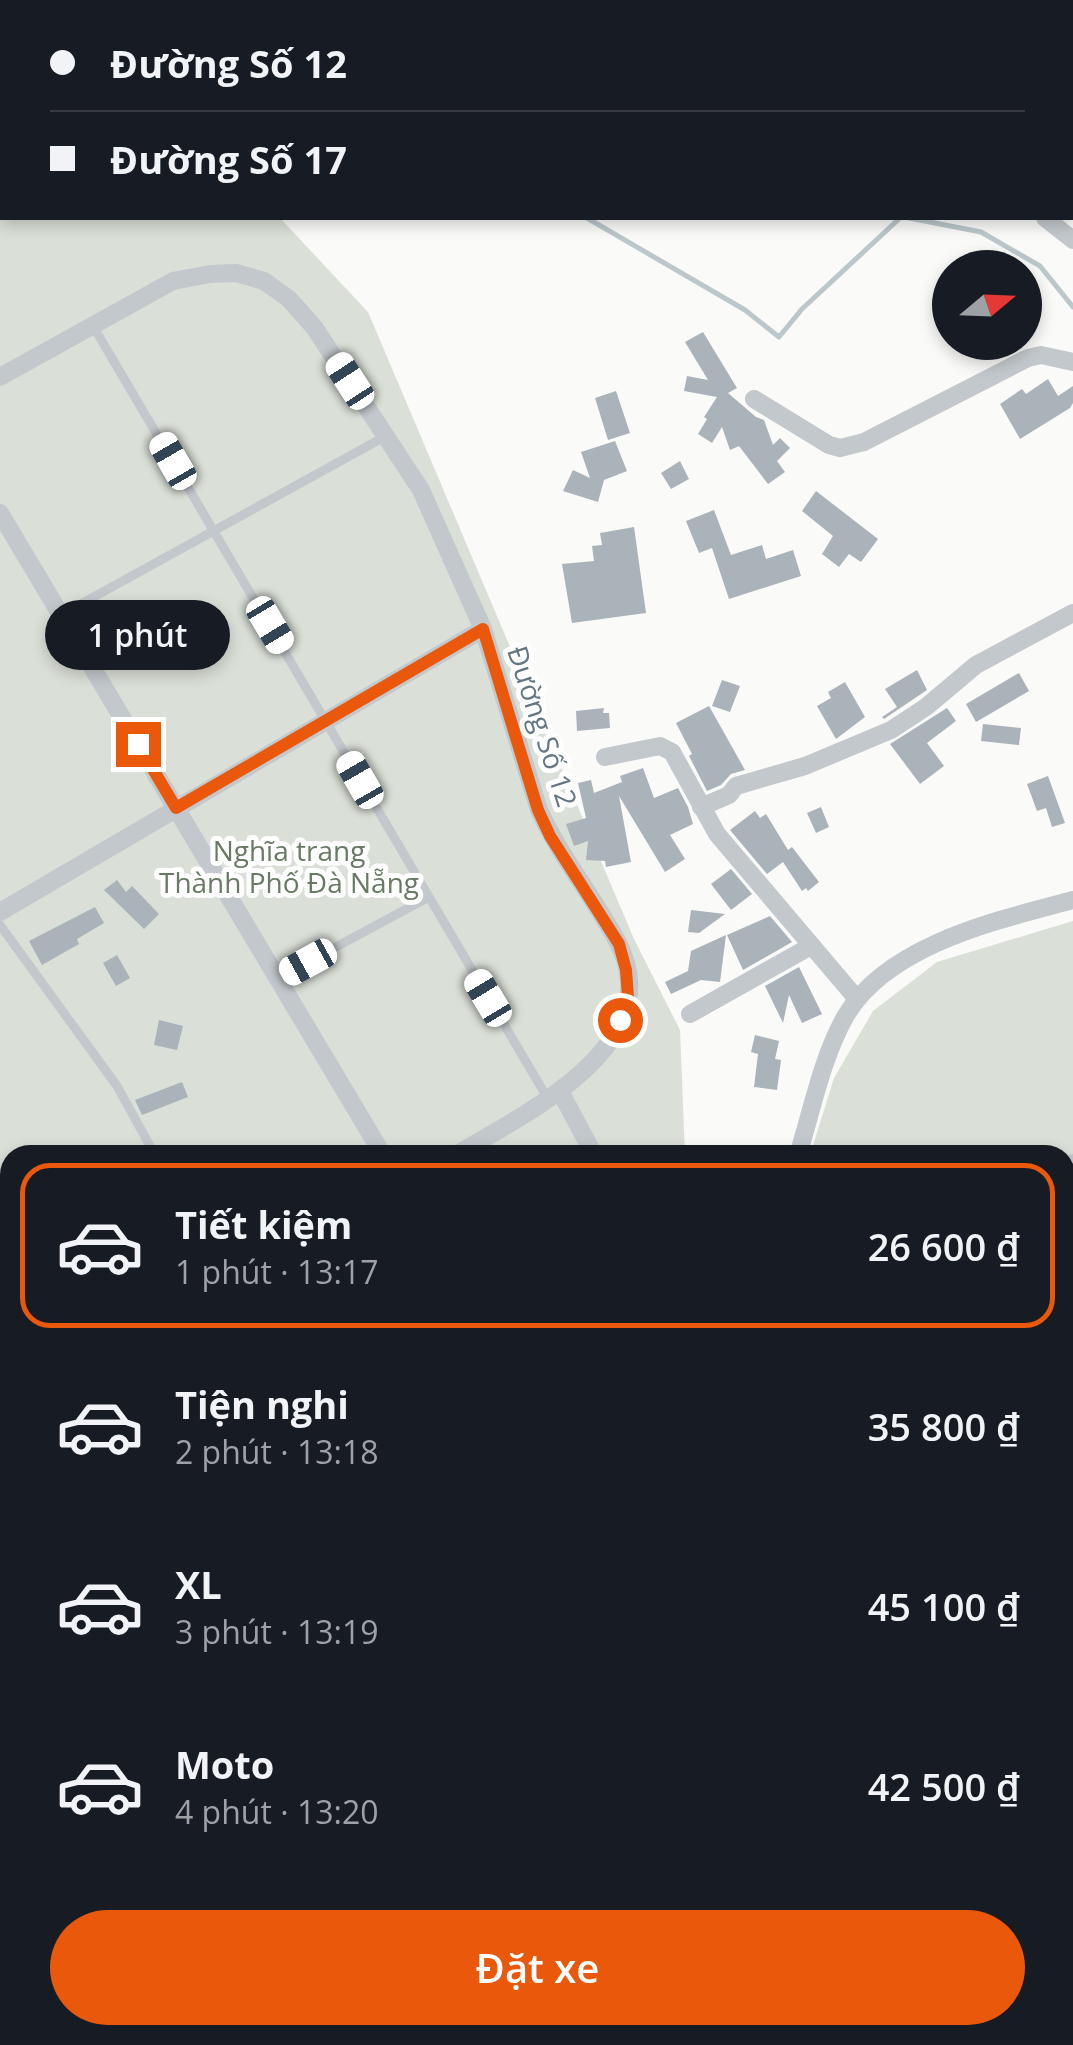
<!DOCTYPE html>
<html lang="vi">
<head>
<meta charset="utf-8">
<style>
  body { margin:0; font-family:"Open Sans",sans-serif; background:#242831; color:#f1f3f6; height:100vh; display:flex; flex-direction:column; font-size:38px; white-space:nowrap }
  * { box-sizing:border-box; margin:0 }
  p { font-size:32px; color:#9ea1a6 }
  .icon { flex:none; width:55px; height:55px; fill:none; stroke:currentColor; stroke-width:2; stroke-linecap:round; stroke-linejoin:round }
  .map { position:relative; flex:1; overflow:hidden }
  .panel { position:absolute; left:0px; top:1145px; width:1075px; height:900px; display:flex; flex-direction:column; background:#171b24; border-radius:30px 30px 0 0; box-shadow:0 5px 15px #0003 }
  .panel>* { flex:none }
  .banner { position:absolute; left:0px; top:0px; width:1075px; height:220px; box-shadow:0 5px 15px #0003; display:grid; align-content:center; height:220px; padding:0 50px; background:#171b24 }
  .needle { width:65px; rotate:71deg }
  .controls { position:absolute; left:932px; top:250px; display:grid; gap:20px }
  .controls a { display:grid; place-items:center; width:110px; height:110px; border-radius:50%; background:#171b24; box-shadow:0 5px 15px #0003; font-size:50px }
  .end { position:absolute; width:45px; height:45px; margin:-22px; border:12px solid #ea580c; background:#fff; box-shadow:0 0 0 5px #fff }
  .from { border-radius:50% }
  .bubble { position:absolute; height:70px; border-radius:35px; background:#171b24; box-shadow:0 5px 15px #0003; font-size:32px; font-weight:600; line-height:70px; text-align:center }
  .car { position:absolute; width:30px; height:60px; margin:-30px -15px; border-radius:12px; box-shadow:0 0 8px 2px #0007; background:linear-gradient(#fff 24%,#345 0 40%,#fff 0 76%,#345 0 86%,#fff 0) }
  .banner b { display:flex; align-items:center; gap:35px; height:95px; font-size:38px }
  .banner b+b { border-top:2px solid #363941 }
  .banner i { width:25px; height:25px; background:#f1f3f6 }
  ul { padding:18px 0 0; list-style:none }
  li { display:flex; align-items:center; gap:30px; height:165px; margin:0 20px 15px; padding:0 30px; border:5px solid transparent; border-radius:30px }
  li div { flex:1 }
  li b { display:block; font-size:38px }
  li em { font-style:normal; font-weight:600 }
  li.on { border-color:#ea580c }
  li>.icon { width:90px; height:90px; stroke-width:1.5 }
  .button { display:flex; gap:20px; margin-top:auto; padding:20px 50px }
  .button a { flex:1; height:115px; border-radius:60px; background:#ea580c; color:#fff; font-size:40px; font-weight:600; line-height:115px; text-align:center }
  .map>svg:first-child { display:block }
  .green { fill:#dadfd7 }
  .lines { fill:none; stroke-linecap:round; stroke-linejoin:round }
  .stream { stroke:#bbc7cb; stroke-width:5 }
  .building { fill:#aab3b9 }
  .path { stroke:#bbbfc2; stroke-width:4; stroke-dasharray:5 5; stroke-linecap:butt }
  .lane { stroke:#c3c8cc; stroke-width:9 }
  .street { stroke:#c3c8cc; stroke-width:18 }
  .route { stroke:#ea580c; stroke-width:12 }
  .labels { text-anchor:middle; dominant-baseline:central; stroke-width:10; stroke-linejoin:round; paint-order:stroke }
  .street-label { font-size:28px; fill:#657683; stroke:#fff }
  .park-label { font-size:28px; fill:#687a64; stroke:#fff }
</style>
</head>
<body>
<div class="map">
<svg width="1073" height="2045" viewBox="0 0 1073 2045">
  <rect width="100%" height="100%" fill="#fafaf8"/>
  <path class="green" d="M 0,109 L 2,218 L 280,218 L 368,312 L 634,939 L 680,1030 L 685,1155 L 10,1155 L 10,1414 L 0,1391 Z
    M 1073,921 L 1073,2038 C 1047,2045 982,2042 950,2037 L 945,2045 L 814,2045 L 791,2035 L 1065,2035 L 1065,1155 L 810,1155 L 834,1078 L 873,1011 L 937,962 Z
    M 0,1682 L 10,1685 L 10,2035 L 638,2035 L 655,2045 L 0,2045 Z
    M 662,2035 L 767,2035 C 739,2045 690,2045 662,2035 Z"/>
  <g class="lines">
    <path class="stream" d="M 570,2 L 572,0
      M 587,218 L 745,310 L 779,337 L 802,309 L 900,218
      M 909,218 L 981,232 L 1040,266 L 1073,307"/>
  </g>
  <path class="building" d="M 703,332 L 737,388 L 728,393 L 756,417 L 764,420 L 773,445 L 780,438 L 790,448 L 777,461 L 785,472 L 768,484 L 739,446 L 730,450 L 722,427 L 712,443 L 698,434 L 707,419 L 704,417 L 717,397 L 684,391 L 687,376 L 708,380 L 685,342 Z
    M 1048,379 L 1058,396 L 1073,386 L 1073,403 L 1070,408 L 1020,439 L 1000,404 L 1022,389 L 1026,394 Z
    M 616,391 L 630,433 L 608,440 L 595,398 Z
    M 615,441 L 627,471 L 604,480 L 598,502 L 563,491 L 573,470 L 590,478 L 581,452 Z
    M 680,461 L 689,479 L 671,489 L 661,473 Z
    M 816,491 L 878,539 L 861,562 L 849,554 L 839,567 L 822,554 L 833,536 L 802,511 Z
    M 714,510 L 731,555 L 762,545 L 766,559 L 793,550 L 801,576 L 729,599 L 712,548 L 699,553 L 686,521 Z
    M 634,527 L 646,613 L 572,623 L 562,564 L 594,561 L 592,546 L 602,545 L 600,533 Z
    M 917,670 L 927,690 L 884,719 L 882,717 L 897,707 L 885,689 Z
    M 1019,673 L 1029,691 L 976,722 L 966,704 Z
    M 722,680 L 740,686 L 730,712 L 712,706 Z
    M 845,682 L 865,717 L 836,739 L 817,706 L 831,698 L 828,692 Z
    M 709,706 L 745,770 L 731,774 L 721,785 L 707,791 L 689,756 L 692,754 L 676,723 Z
    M 604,708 L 603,713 L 609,713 L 610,728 L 577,731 L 576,711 Z
    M 947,708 L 956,721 L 927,743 L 944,766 L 920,784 L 890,744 Z
    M 983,724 L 1021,728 L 1019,745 L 981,741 Z
    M 643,768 L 654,798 L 678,788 L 688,807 L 693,824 L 670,835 L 685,859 L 665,872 L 619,796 L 631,862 L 606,867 L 605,861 L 586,860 L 588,841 L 574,846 L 566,824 L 586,818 L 578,783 L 591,780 L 594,793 L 622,782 L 620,776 Z
    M 1048,776 L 1065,823 L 1052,827 L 1046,808 L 1037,811 L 1027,784 Z
    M 821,807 L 829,827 L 816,833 L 807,813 Z
    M 755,811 L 760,818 L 766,814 L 788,850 L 792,847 L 819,882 L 808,891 L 806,888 L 802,891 L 783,862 L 767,874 L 730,830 Z
    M 731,869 L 752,894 L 731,910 L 711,884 Z
    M 117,880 L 126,892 L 132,886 L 159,914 L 144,929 L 104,890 Z
    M 95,907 L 104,923 L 77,939 L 79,944 L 42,965 L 29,941 Z
    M 691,910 L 725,914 L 699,933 L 688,932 Z
    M 770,916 L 792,942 L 743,970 L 727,935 Z
    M 726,935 L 720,982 L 701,980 L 671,994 L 665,982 L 688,971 L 691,951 Z
    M 117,955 L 130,978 L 116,986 L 103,963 Z
    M 799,967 L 822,1014 L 802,1023 L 789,995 L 783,1023 L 765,986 Z
    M 159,1020 L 183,1026 L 177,1050 L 154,1045 Z
    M 755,1035 L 779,1041 L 775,1059 L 781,1060 L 777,1090 L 754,1087 L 758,1054 L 751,1052 Z
    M 182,1082 L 188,1097 L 142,1115 L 135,1100 Z"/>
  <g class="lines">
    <path class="path" d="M 0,1576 L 10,1579
      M 0,1848 L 4,1810 L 10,1802"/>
    <path class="lane" d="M 93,326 L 548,1099
      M 61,615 L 386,436
      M 0,925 L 117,1086 L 155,1155
      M 278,978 L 427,898
      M 522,2035 L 531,2045
      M 633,2045 L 638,2035"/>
    <path class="street" d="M 865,0 L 867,2
      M 1045,218 L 1073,240
      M 0,377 L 173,281 L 210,274 L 236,273 L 264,281 L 289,299 L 314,327 L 421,490 L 483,629 L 539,810 C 560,856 593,896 617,941 C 673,1045 523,1114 456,1155
      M 754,399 L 829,445 L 840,448 L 864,442 L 1028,358 L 1041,355 L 1073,362
      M 0,513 L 383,1155
      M 605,757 L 660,746 L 672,752 L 717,834 L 857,999
      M 701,807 L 729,795 L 736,786 L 805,766 L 891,730 L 926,707 L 976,665 L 1073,613
      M 0,912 L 483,629
      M 690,1014 L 811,946
      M 560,1091 L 594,1155
      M 798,1155 C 812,1110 822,1058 845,1017 C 887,944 999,920 1073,900
      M 1065,1169 L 1073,1163
      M 0,1346 L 10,1367
      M 1065,1553 L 1073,1545
      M 1065,2024 L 1073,2020
      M 1023,2035 L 1030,2035"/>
  </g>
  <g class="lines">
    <path class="route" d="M 138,744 L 176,808 L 483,629 L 538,810 L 550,836 L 619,944 L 626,970 L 628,997 L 620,1020"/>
  </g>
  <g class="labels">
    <g class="street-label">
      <text transform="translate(543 726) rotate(72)">Đường Số 12</text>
    </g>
    <g class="park-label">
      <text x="289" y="850">Nghĩa trang<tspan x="289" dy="32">Thành Phố Đà Nẵng</tspan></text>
    </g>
  </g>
</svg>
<div class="controls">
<a><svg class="needle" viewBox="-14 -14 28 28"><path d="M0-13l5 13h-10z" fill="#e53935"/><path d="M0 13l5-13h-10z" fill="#9ea1a6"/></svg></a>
</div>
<i class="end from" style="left:620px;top:1020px"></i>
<i class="end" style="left:138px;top:744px"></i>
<div class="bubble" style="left:45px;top:600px;width:185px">1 phút</div>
<i class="car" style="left:350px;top:381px;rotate:327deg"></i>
<i class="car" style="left:173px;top:461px;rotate:330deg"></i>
<i class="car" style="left:270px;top:625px;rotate:149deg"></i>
<i class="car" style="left:360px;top:780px;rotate:330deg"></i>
<i class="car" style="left:308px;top:962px;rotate:241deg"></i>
<i class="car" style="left:488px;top:998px;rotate:329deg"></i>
<div class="banner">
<b><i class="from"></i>Đường Số 12</b>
<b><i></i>Đường Số 17</b>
</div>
<section class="panel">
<ul>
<li class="on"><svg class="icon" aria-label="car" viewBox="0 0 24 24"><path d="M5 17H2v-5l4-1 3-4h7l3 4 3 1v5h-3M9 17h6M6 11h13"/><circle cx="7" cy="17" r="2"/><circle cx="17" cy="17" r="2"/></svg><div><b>Tiết kiệm</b><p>1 phút · 13:17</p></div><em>26 600 ₫</em></li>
<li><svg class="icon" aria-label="car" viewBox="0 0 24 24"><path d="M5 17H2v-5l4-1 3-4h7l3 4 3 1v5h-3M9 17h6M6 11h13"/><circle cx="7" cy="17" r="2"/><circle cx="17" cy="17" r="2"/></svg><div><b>Tiện nghi</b><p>2 phút · 13:18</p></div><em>35 800 ₫</em></li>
<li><svg class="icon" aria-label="car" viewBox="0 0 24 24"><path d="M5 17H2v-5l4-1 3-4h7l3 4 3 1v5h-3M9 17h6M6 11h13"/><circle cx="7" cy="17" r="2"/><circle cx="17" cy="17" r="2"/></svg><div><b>XL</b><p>3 phút · 13:19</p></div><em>45 100 ₫</em></li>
<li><svg class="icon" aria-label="car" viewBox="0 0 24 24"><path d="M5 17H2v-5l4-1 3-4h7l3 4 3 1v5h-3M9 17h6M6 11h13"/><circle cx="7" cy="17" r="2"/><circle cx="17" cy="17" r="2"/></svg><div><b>Moto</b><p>4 phút · 13:20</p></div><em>42 500 ₫</em></li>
</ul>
<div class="button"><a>Đặt xe</a></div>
</section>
</div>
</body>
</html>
